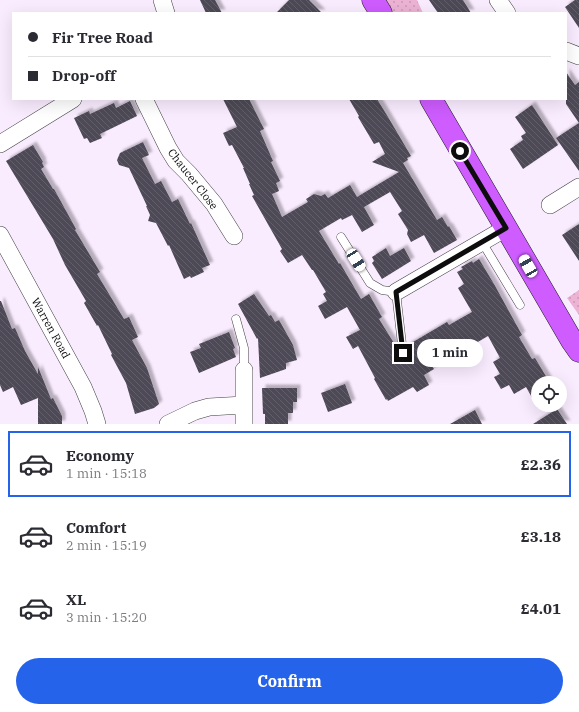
<!DOCTYPE html>
<html lang="en">
<head>
<meta charset="utf-8">
<style>
  body { margin:0; font-family:"IBM Plex Serif",serif; background:#f7f7f7; color:#2b2b33; height:100vh; display:flex; flex-direction:column; font-size:15px; white-space:nowrap }
  * { box-sizing:border-box; margin:0 }
  p { font-size:13px; color:#7c7c81 }
  .icon { flex:none; width:22px; height:22px; fill:none; stroke:currentColor; stroke-width:2; stroke-linecap:round; stroke-linejoin:round }
  .map { position:relative; height:424px; overflow:hidden }
  .sheet { display:flex; flex-direction:column; background:#fff; flex:1 }
  .sheet>* { flex:none }
  .banner { position:absolute; left:12px; top:12px; width:555px; height:88px; border-radius:0px; box-shadow:0 4px 16px #0002; display:grid; align-content:center; height:88px; padding:0 16px; background:#fff }
  .tools { position:absolute; left:531px; top:376px; display:grid; gap:8px }
  .tools a { display:grid; place-items:center; width:36px; height:36px; border-radius:50%; background:#fff; box-shadow:0 4px 16px #0002; font-size:20px }
  .end { position:absolute; width:18px; height:18px; margin:-9px; border:5px solid #0d0d0d; background:#fff; box-shadow:0 0 0 2px #fff }
  .from { border-radius:50% }
  .bubble { position:absolute; height:28px; border-radius:14px; background:#fff; box-shadow:0 4px 16px #0002; font-size:13px; font-weight:700; line-height:28px; text-align:center }
  .car { position:absolute; width:12px; height:24px; margin:-12px -6px; border-radius:5px; box-shadow:0 0 3px 1px #0007; background:linear-gradient(#fff 24%,#345 0 40%,#fff 0 76%,#345 0 86%,#fff 0) }
  .banner b { display:flex; align-items:center; gap:14px; height:38px; font-size:15px }
  .banner b+b { border-top:1px solid #e1e1e2 }
  .banner i { width:10px; height:10px; background:#2b2b33 }
  ul { padding:7px 0 0; list-style:none }
  li { display:flex; align-items:center; gap:12px; height:66px; margin:0 8px 6px; padding:0 8px; border:2px solid transparent; border-radius:0px }
  li div { flex:1 }
  li b { display:block; font-size:15px }
  li em { font-style:normal; font-weight:700 }
  li.on { border-color:#2563eb }
  li>.icon { width:36px; height:36px; stroke-width:1.5 }
  .cta { display:flex; gap:8px; margin-top:auto; padding:8px 16px }
  .cta a { flex:1; height:46px; border-radius:24px; background:#2563eb; color:#fff; font-size:16px; font-weight:700; line-height:46px; text-align:center }
  .map>svg:first-child { display:block }
  .grass { fill:url(#grass-dots) }
  .building { fill:url(#building-back-hatch); filter:url(#shadow) }
  .lines { fill:none; stroke-linecap:round; stroke-linejoin:round }
  .service-casing { stroke:#404040; stroke-width:9 }
  .minor-casing { stroke:#404040; stroke-width:18 }
  .primary-casing { stroke:#1e1e1e; stroke-width:23 }
  .service { stroke:#fff; stroke-width:8 }
  .minor { stroke:#fff; stroke-width:17 }
  .primary { stroke:#ce5cff; stroke-width:22 }
  .route { stroke:#0d0d0d; stroke-width:5 }
  .labels { text-anchor:middle; dominant-baseline:central; stroke-width:4; stroke-linejoin:round; paint-order:stroke }
  .street-label { font-size:11px; fill:#0d0d0d; stroke:#fff }
</style>
</head>
<body>
<div class="map">
<svg width="579" height="424" viewBox="0 0 579 424">
  <defs>
    <pattern id="grass-dots" width="8" height="8" patternUnits="userSpaceOnUse"><rect width="8" height="8" fill="#ecb3d4"/><path d="M2 2h.1M6 6h.1" fill="none" stroke="#c999b5" stroke-width="1.8" stroke-linecap="round"/></pattern>
    <pattern id="building-back-hatch" width="6" height="6" patternUnits="userSpaceOnUse"><rect width="6" height="6" fill="#4d4856"/><path d="M-1 5l2 2M0 0l6 6M5-1l2 2" fill="none" stroke="#625e69"/></pattern>
    <filter id="shadow"><feDropShadow dx="3.5" dy="-3.5" stdDeviation="1" flood-color="#0004"/></filter>
  </defs>
  <rect width="100%" height="100%" fill="#faecff"/>
  <path class="grass" d="M 384,0 L 417,0 L 423,13 L 391,13 Z
    M 579,290 L 579,315 L 567,298 Z"/>
  <path class="building" d="M 200,0 L 215,0 L 222,13 L 206,13 Z
    M 289,0 L 309,0 L 322,13 L 276,13 Z
    M 429,0 L 463,0 L 471,13 L 438,13 Z
    M 575,0 L 579,0 L 579,28 L 565,7 Z
    M 566,72 L 575,85 L 579,82 L 579,171 L 556,138 L 579,123 L 566,104 Z
    M 223,99 L 249,99 L 264,129 L 260,131 L 273,161 L 271,162 L 280,181 L 276,183 L 279,191 L 272,194 L 282,217 L 308,202 L 306,199 L 314,194 L 321,196 L 325,194 L 328,198 L 350,185 L 357,197 L 399,172 L 372,162 L 385,154 L 379,142 L 374,144 L 358,117 L 359,116 L 349,99 L 377,99 L 388,117 L 411,156 L 407,158 L 408,160 L 403,163 L 437,220 L 442,217 L 448,227 L 449,226 L 457,240 L 434,253 L 424,235 L 411,242 L 407,234 L 408,230 L 398,214 L 402,211 L 390,192 L 364,207 L 374,225 L 362,232 L 352,215 L 342,220 L 341,218 L 319,231 L 339,264 L 340,263 L 361,299 L 369,294 L 382,317 L 379,319 L 397,348 L 398,356 L 401,358 L 404,358 L 408,356 L 408,345 L 447,322 L 449,325 L 472,312 L 458,288 L 464,284 L 457,272 L 463,269 L 461,267 L 472,261 L 473,263 L 479,259 L 494,284 L 522,335 L 519,337 L 532,359 L 535,358 L 550,383 L 538,383 L 538,408 L 526,387 L 514,394 L 509,385 L 501,389 L 494,377 L 500,374 L 493,362 L 500,358 L 488,336 L 464,350 L 461,347 L 431,365 L 434,369 L 424,375 L 429,385 L 417,392 L 413,387 L 388,401 L 387,399 L 386,400 L 374,379 L 375,378 L 358,346 L 353,349 L 346,337 L 360,330 L 347,307 L 325,319 L 318,306 L 327,301 L 323,294 L 326,292 L 313,270 L 312,270 L 302,255 L 288,263 L 280,251 L 282,249 L 252,196 L 254,195 L 249,184 L 250,184 L 243,168 L 244,168 L 232,145 L 229,146 L 223,133 L 237,127 Z
    M 130,101 L 137,116 L 100,134 L 102,138 L 90,143 L 87,138 L 84,139 L 74,118 L 89,111 L 90,114 L 114,103 L 116,108 Z
    M 532,105 L 558,145 L 523,169 L 510,149 L 523,140 L 521,136 L 526,133 L 515,117 Z
    M 143,142 L 149,155 L 142,158 L 155,184 L 161,181 L 172,202 L 178,199 L 190,224 L 191,223 L 210,265 L 202,268 L 204,272 L 191,278 L 190,276 L 184,279 L 169,245 L 168,246 L 156,223 L 148,221 L 150,215 L 146,206 L 147,206 L 129,168 L 119,165 L 117,160 L 120,153 Z
    M 33,145 L 43,162 L 42,163 L 44,167 L 41,169 L 53,189 L 54,189 L 76,229 L 75,230 L 100,272 L 97,274 L 124,319 L 129,317 L 138,337 L 132,340 L 147,368 L 159,404 L 154,408 L 135,414 L 126,383 L 111,355 L 112,354 L 98,325 L 97,326 L 84,303 L 86,301 L 65,265 L 53,239 L 6,161 Z
    M 579,224 L 579,261 L 562,235 Z
    M 386,248 L 390,256 L 404,248 L 411,261 L 382,279 L 372,263 L 374,261 L 372,257 Z
    M 254,294 L 269,316 L 271,315 L 275,322 L 279,320 L 293,345 L 297,360 L 286,363 L 286,369 L 260,378 L 258,338 L 257,339 L 238,304 Z
    M 0,301 L 1,301 L 12,329 L 15,328 L 25,351 L 38,374 L 38,367 L 51,399 L 53,398 L 62,416 L 62,424 L 38,424 L 38,398 L 21,405 L 13,387 L 3,392 L 0,385 Z
    M 229,332 L 235,348 L 233,349 L 236,357 L 199,373 L 190,352 L 201,348 L 199,344 Z
    M 345,384 L 352,403 L 328,412 L 321,393 Z
    M 262,388 L 297,388 L 297,402 L 293,402 L 293,413 L 288,413 L 288,424 L 265,424 L 265,414 L 263,414 Z
    M 557,409 L 567,424 L 533,424 Z
    M 475,410 L 482,424 L 450,424 Z"/>
  <g class="lines">
    <g class="service-casing">
      <path id="service" d="M 341,237 L 370,283 L 382,290 L 396,292 L 403,353
        M 482,242 L 520,305
        M 236,319 L 244,348 L 244,370"/>
    </g>
    <g class="minor-casing">
      <path id="minor" d="M 162,0 L 166,13
        M 498,0 L 507,13
        M 566,51 L 579,56
        M 144,99 L 168,148 L 176,161 L 189,174 L 214,204 L 234,236
        M 0,144 L 73,99
        M 550,205 L 579,187
        M 0,235 L 83,387 L 93,411 L 97,424
        M 396,292 L 506,228
        M 168,424 L 195,411 L 209,407 L 244,405
        M 244,424 L 244,370"/>
    </g>
    <g class="primary-casing">
      <path id="primary" d="M 373,0 L 381,13
        M 431,99 L 572,341 L 579,351"/>
    </g>
    <use href="#service" class="service"/>
    <use href="#minor" class="minor"/>
    <use href="#primary" class="primary"/>
  </g>
  <g class="lines">
    <path class="route" d="M 403,353 L 396,292 L 506,228 L 460,151"/>
  </g>
  <g class="labels">
    <g class="street-label">
      <text transform="translate(193 179) rotate(52)">Chaucer Close</text>
      <text transform="translate(51 328) rotate(61)">Warren Road</text>
    </g>
  </g>
</svg>
<div class="tools">
<a><svg class="icon" aria-label="locate" viewBox="0 0 24 24"><circle cx="12" cy="12" r="6"/><path d="M12 2v4M12 18v4M2 12h4M18 12h4"/></svg></a>
</div>
<i class="end from" style="left:460px;top:151px"></i>
<i class="end" style="left:403px;top:353px"></i>
<div class="bubble" style="left:417px;top:339px;width:66px">1 min</div>
<i class="car" style="left:356px;top:260px;rotate:148deg"></i>
<i class="car" style="left:528px;top:266px;rotate:330deg"></i>
<div class="banner">
<b><i class="from"></i>Fir Tree Road</b>
<b><i></i>Drop-off</b>
</div>
</div>
<section class="sheet">
<ul>
<li class="on"><svg class="icon" aria-label="car" viewBox="0 0 24 24"><path d="M5 17H2v-5l4-1 3-4h7l3 4 3 1v5h-3M9 17h6M6 11h13"/><circle cx="7" cy="17" r="2"/><circle cx="17" cy="17" r="2"/></svg><div><b>Economy</b><p>1 min · 15:18</p></div><em>£2.36</em></li>
<li><svg class="icon" aria-label="car" viewBox="0 0 24 24"><path d="M5 17H2v-5l4-1 3-4h7l3 4 3 1v5h-3M9 17h6M6 11h13"/><circle cx="7" cy="17" r="2"/><circle cx="17" cy="17" r="2"/></svg><div><b>Comfort</b><p>2 min · 15:19</p></div><em>£3.18</em></li>
<li><svg class="icon" aria-label="car" viewBox="0 0 24 24"><path d="M5 17H2v-5l4-1 3-4h7l3 4 3 1v5h-3M9 17h6M6 11h13"/><circle cx="7" cy="17" r="2"/><circle cx="17" cy="17" r="2"/></svg><div><b>XL</b><p>3 min · 15:20</p></div><em>£4.01</em></li>
</ul>
<div class="cta"><a>Confirm</a></div>
</section>
</body>
</html>
